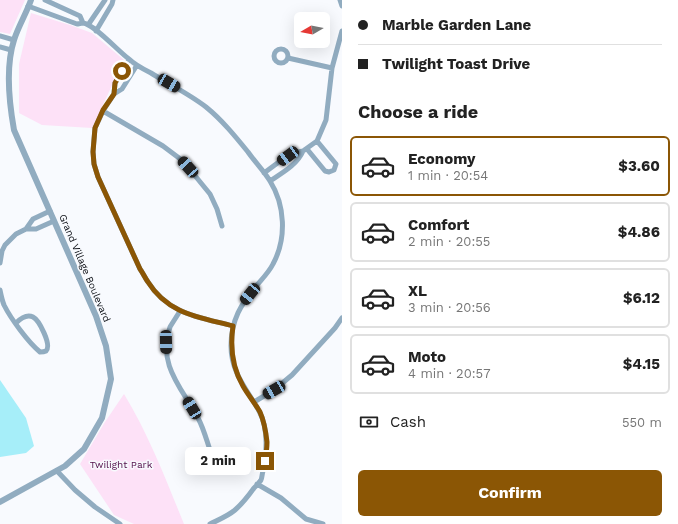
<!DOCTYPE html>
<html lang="en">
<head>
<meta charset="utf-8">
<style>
  body { margin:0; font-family:"Work Sans",sans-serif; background:#f6f6f6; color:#222; height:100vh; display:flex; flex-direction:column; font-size:15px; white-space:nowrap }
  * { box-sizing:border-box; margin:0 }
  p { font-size:13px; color:#767676 }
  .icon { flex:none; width:22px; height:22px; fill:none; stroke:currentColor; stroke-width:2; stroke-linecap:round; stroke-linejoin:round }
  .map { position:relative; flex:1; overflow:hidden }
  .panel { display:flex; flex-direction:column; background:#fff; width:336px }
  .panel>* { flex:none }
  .guide { display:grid; align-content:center; height:88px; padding:0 16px; background:#fff }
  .needle { width:26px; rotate:260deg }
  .fabs { position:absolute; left:294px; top:12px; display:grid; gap:8px }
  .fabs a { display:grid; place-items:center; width:36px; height:36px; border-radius:6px; background:#fff; box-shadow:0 4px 16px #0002; font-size:20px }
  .end { position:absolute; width:18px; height:18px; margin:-9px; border:5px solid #8b5605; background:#fff; box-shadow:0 0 0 2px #fff }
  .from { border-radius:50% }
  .bubble { position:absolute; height:28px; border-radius:6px; background:#fff; box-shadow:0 4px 16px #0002; font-size:13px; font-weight:700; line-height:28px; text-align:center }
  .car { position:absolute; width:12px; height:24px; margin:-12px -6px; border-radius:5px; box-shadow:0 0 3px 1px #0007; background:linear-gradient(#222 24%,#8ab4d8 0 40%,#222 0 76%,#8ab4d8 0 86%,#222 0) }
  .guide b { display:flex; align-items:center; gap:14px; height:38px; font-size:15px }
  .guide b+b { border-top:1px solid #e0e0e0 }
  .guide i { width:10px; height:10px; background:#222 }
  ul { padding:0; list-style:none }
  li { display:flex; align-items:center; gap:12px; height:60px; margin:0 8px 6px; padding:0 8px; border:2px solid #e0e0e0; border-radius:6px }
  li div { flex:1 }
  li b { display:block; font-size:15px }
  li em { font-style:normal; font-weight:700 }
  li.current { border-color:#8b5605 }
  li>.icon { width:36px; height:36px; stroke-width:1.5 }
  h2 { padding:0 16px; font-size:18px; line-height:48px }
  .pay { display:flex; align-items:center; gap:10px; height:44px; padding:0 16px; font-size:15px }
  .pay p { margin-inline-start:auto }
  .button { display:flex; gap:8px; margin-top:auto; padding:8px 16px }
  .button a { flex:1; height:46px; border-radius:6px; background:#8b5605; color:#fff; font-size:16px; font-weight:700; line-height:46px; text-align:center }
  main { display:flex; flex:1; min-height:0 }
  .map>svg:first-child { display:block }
  .green { fill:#fde1f7 }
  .water { fill:#a6eef9 }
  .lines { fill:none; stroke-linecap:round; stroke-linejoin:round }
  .minor { stroke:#91acc0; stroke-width:5 }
  .tertiary { stroke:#91acc0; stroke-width:6 }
  .route { stroke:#8b5605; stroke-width:5 }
  .labels { text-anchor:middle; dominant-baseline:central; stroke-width:3; stroke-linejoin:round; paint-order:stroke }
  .street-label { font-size:10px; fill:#0c0f15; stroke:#f8fafe }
  .park-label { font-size:10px; fill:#510d49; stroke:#f8fafe }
</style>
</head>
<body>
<main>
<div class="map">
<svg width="342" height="524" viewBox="0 0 342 524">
  <rect width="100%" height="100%" fill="#f8fafe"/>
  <path class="green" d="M 0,0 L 25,0 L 10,34 L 0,32 Z
    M 31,13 L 70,25 L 92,33 L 124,60 L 92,128 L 42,125 L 19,113 L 19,64 Z
    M 124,394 C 149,435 166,480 184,524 L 134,524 L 114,515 L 80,464 L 105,422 Z"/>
  <path class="water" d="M 0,380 L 26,418 L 34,446 L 26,453 L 0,457 Z"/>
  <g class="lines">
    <path class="minor" d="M 45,0 L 80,16 L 83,23
      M 340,0 L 342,6
      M 28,6 L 77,24 C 78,24 82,23 83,23 C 94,24 119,52 129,59 C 135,65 143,69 151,73 C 169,84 189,94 206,107 C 222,120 235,136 248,152 C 255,162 264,171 270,181 C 285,205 287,238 273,264 C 269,272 263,278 257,285 C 241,304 231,320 231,346 C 231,373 247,389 259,411 C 269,429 267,451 263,471 C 262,474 262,478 261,480 C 259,483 256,486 254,488 C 249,495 242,504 235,510 C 228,516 218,520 210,524
      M 88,25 L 105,0
      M 96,31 L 112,4 L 113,0
      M 0,36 L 14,40
      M 0,47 L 11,50
      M274 56a7 7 0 1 1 14 0a7 7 0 1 1-14 0Z
      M 288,58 L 332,68
      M 137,65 L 122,89 L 114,94 L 103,111 L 95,128 L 93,151 L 94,164 L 98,177 L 140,269 C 143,273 145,278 148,282 C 168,314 199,317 233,326
      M 114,94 L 115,83 L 129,60
      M 103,111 L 163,146 L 183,161 L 210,194 L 217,209 L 222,226
      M 307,149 L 325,171 L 329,172 L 334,170 L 336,164 L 317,141
      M 264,173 L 287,156 L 294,153 L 303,151 L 317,141 L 326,120 L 332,68 L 342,31
      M 270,181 C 282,173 297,165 303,151
      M 26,229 L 36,229 L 54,221
      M 0,263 L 2,251 L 5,245 L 16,234 L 26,229 L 33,219 L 50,211
      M 0,290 C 1,295 2,300 4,305 C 11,319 28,342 40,352 C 42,352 44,352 46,351 C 52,345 39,320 33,317 C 27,314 20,319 16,323
      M 180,311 C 177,316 173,322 170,327 C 157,365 182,388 198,418 C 204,429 207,442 211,453
      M 254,402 L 274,390 L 292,375 L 335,328 L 342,318
      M 57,471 L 75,490 L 95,507 L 120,524
      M 257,484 L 281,498 L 306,519 L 323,524"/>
    <path class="tertiary" d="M 0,502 L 65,466 L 84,449 L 102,418 L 111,379 L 106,346 L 96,316 L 14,130 C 9,102 5,68 14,40 C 18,27 26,14 31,0"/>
  </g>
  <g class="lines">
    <path class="route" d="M 122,71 L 115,83 L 114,94 L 103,110 L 95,128 L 93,152 L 94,164 L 98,177 L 140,269 C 143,273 145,278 148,282 C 168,314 199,317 233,326 C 230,347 232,367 243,386 C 248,395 255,403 260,412 C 264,421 266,433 267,442 C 267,448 266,455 265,461"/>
  </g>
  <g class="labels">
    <g class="street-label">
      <text transform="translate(85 268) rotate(67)">Grand Village Boulevard</text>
    </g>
    <g class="park-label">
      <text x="121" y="464">Twilight Park</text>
    </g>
  </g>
</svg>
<div class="fabs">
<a><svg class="needle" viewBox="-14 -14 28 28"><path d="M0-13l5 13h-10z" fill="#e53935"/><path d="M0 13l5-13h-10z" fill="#767676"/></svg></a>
</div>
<i class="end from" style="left:122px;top:71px"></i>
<i class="end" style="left:265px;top:461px"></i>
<div class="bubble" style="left:185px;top:447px;width:66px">2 min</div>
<i class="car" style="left:169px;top:83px;rotate:120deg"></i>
<i class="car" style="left:288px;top:156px;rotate:234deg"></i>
<i class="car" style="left:188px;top:167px;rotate:318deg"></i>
<i class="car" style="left:250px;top:294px;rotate:219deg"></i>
<i class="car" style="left:166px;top:342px;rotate:179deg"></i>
<i class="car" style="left:274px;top:390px;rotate:240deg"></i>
<i class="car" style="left:192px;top:408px;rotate:329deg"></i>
</div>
<section class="panel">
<div class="guide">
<b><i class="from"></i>Marble Garden Lane</b>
<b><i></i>Twilight Toast Drive</b>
</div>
<h2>Choose a ride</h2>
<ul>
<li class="current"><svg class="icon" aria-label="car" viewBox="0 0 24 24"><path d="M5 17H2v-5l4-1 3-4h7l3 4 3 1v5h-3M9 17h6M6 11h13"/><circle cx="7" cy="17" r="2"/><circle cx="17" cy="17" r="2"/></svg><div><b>Economy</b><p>1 min · 20:54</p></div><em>$3.60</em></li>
<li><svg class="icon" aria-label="car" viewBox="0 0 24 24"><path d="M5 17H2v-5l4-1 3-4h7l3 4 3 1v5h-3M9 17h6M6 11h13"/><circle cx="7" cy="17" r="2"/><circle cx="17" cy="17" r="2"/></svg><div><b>Comfort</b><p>2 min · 20:55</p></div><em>$4.86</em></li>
<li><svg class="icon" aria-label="car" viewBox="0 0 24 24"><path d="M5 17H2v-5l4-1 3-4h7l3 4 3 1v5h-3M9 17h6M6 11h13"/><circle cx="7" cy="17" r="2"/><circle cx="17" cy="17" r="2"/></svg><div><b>XL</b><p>3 min · 20:56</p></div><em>$6.12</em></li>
<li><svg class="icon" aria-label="car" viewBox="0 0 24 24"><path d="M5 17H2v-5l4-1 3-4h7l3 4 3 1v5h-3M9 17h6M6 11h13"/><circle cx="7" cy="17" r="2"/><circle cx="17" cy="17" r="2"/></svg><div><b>Moto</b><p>4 min · 20:57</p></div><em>$4.15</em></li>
</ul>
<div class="pay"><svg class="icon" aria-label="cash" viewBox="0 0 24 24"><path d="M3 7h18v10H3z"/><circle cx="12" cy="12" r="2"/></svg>Cash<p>550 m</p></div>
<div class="button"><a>Confirm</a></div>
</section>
</main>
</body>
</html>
